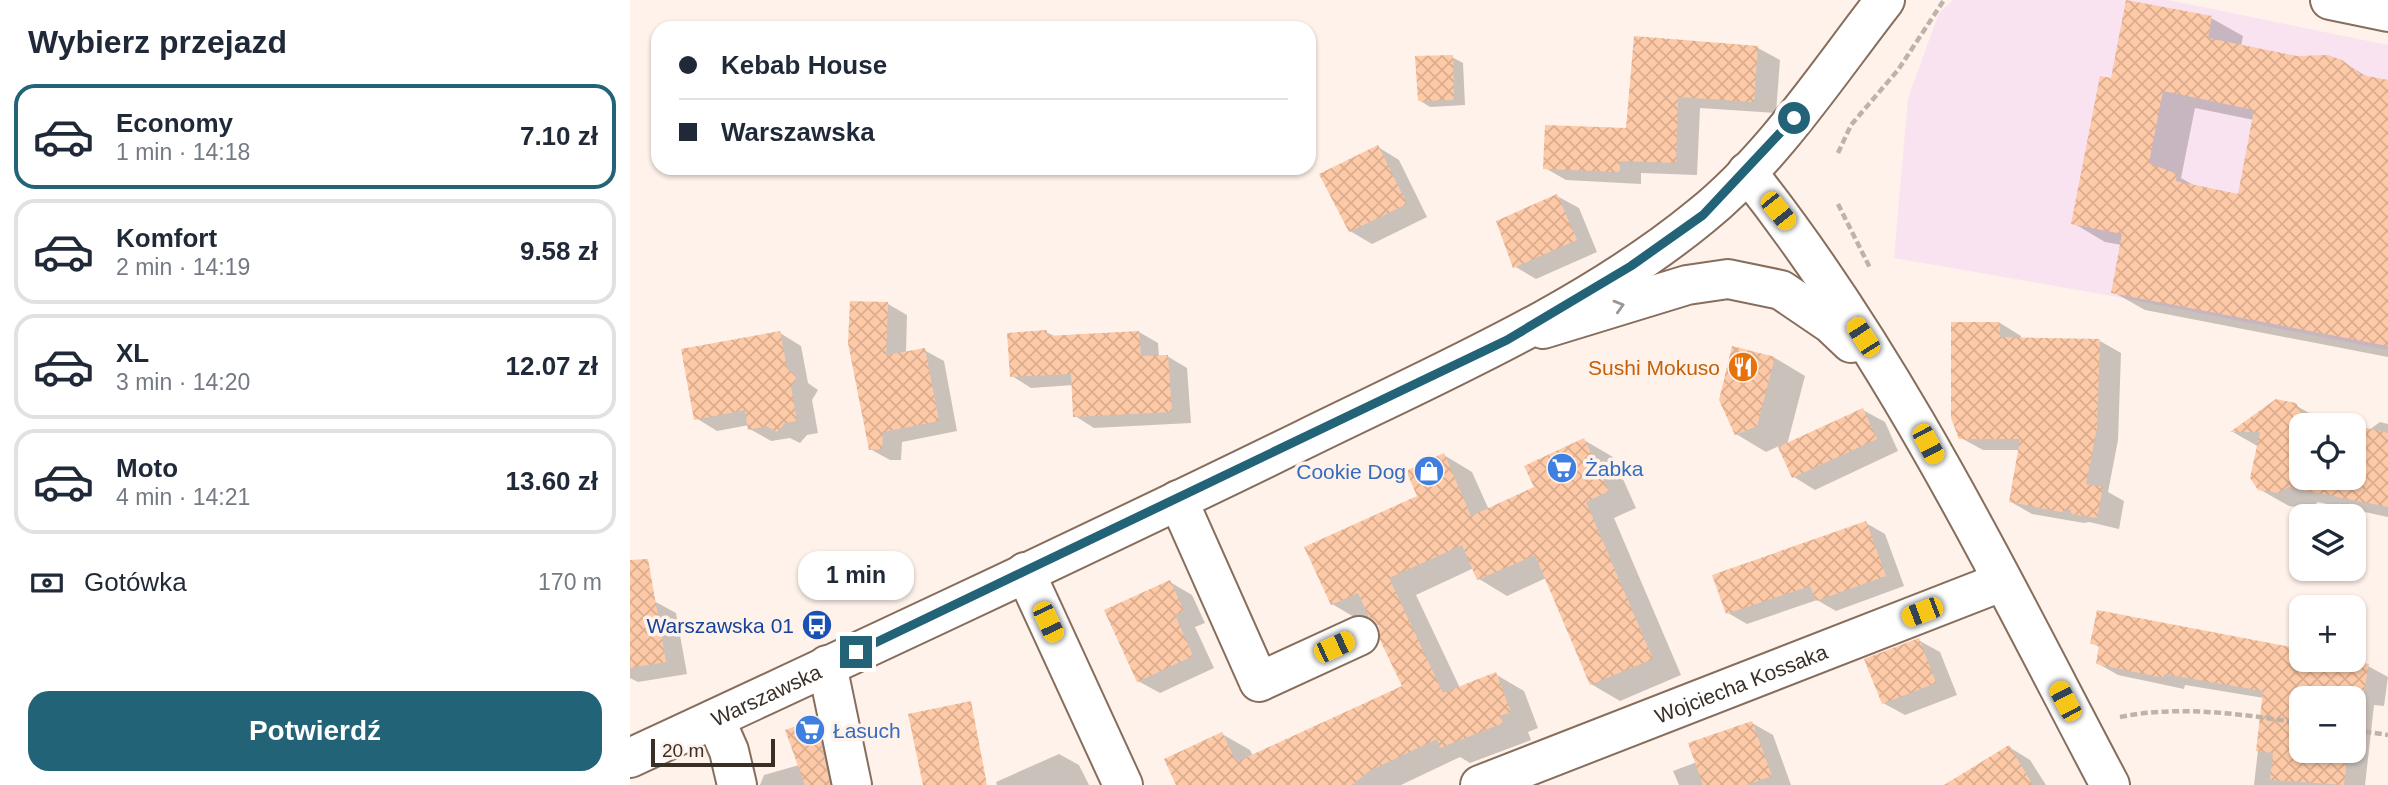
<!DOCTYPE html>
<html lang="pl">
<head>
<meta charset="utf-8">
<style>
  body { margin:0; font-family:Arial,sans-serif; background:#f6f6f7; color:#1f2937; height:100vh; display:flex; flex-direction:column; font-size:26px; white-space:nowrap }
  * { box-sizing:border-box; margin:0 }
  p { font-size:23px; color:#747a83 }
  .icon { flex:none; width:38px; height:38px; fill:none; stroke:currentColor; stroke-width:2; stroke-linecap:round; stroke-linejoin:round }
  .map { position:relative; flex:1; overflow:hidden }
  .sheet { display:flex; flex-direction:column; background:#fff; width:630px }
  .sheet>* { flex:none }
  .banner { position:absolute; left:21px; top:21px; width:665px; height:154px; border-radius:21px; box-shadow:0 2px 5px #0004; display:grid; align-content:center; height:154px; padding:0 28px; background:#fff }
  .fabs { position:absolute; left:1659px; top:413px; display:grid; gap:14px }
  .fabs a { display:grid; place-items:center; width:77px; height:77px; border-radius:14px; background:#fff; box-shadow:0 2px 5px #0004; font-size:35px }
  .scale { position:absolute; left:21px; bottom:18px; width:124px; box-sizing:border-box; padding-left:7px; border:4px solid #3a2f27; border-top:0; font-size:19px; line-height:24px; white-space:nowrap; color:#3a2f27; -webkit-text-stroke:5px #fef2ea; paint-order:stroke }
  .end { position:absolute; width:32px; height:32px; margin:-16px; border:9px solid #226378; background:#fff; box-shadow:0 0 0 4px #fff }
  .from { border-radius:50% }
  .bubble { position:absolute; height:49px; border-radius:21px; background:#fff; box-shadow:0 2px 5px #0004; font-size:23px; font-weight:800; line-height:49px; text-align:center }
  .car { position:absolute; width:21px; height:42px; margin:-21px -10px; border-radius:9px; box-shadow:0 0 5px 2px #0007; background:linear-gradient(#f5c518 24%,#345 0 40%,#f5c518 0 76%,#345 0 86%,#f5c518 0) }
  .banner b { display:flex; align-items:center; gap:24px; height:66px; font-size:26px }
  .banner b+b { border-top:2px solid #e0e1e3 }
  .banner i { width:18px; height:18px; background:#1f2937 }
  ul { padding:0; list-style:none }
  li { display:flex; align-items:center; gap:21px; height:105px; margin:0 14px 10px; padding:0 14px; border:4px solid #e0e1e3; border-radius:21px }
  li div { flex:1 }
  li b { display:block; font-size:26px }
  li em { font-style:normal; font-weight:800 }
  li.current { border-color:#226378 }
  li>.icon { width:63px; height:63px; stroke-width:1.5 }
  h2 { padding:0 28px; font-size:32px; line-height:84px }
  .pay { display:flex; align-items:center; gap:18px; height:77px; padding:0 28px; font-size:26px }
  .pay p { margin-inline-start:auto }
  .action { display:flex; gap:14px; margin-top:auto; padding:14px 28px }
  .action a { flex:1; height:80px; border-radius:21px; background:#226378; color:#fff; font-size:28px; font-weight:800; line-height:80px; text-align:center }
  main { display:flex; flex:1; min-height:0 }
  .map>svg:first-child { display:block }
  .education { fill:#f9e3f1 }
  .shadow { fill:#0003; fill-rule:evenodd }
  .building { fill:url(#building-cross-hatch); fill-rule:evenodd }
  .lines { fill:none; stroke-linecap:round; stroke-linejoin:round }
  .minor-casing { stroke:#876d5c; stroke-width:42 }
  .major-casing { stroke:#876d5c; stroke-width:42 }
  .path { stroke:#beb2aa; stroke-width:4.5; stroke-dasharray:7 3.5; stroke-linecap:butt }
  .minor { stroke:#fff; stroke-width:38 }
  .major { stroke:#fff; stroke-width:38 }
  .oneway { stroke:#9c9793 }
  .route { stroke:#226378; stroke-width:9 }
  .labels { text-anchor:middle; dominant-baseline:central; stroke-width:7; stroke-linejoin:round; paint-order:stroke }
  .food-label { font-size:21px; fill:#c56008; stroke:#fef2ea; text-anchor:end }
  .shop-label { font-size:21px; fill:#366cbe; stroke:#fef2ea; text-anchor:start }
  .transit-label { font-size:21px; fill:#164399; stroke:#fef2ea; text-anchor:end }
  .street-label { font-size:21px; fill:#3a2f27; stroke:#fef2ea }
</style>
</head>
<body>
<main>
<section class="sheet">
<h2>Wybierz przejazd</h2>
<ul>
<li class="current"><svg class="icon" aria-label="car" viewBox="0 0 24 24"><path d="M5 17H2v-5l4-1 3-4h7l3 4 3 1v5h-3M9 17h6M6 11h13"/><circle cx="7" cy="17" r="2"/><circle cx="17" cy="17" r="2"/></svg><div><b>Economy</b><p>1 min · 14:18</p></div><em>7.10 zł</em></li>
<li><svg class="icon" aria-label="car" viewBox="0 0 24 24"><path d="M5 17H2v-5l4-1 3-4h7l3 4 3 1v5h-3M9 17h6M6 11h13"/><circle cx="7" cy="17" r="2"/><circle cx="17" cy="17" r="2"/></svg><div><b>Komfort</b><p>2 min · 14:19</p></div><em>9.58 zł</em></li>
<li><svg class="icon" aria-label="car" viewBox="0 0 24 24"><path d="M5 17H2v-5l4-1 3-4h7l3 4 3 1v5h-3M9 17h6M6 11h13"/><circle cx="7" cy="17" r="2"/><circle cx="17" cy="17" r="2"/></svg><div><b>XL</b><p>3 min · 14:20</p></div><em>12.07 zł</em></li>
<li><svg class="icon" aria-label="car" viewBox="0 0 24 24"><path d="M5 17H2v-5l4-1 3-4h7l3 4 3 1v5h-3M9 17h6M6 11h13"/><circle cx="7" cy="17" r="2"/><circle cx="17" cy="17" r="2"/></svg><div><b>Moto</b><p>4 min · 14:21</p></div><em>13.60 zł</em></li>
</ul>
<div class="pay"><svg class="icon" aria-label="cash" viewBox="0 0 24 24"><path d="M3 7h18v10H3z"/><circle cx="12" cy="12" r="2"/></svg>Gotówka<p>170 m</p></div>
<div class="action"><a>Potwierdź</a></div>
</section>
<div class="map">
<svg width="1758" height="785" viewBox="0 0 1758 785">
  <defs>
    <pattern id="building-cross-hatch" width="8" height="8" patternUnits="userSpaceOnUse" patternTransform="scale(1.75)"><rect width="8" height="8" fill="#fdc9a6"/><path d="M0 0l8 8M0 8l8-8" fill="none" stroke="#daad8f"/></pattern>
  </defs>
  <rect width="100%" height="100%" fill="#fef2ea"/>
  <path class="education" d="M 1323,0 L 1538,0 L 1758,45 L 1758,350 L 1477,295 L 1264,258 L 1278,98 L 1309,13 Z"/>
  <path class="shadow" d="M 1581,18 L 1613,36 L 1611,46 L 1667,57 L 1711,61 L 1741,79 L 1758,82 L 1758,357 L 1515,310 L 1483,292 L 1492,245 L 1475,242 L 1443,223 L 1483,80 ZM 1565,108 L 1624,120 L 1609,196 L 1567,187 L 1551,178 Z
    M 1006,38 L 1128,48 L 1150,60 L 1146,113 L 1070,108 L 1067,175 L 1011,173 L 1011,184 L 936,180 L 915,168 L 998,130 Z
    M 822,57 L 833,63 L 835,105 L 800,107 L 789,100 Z
    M 748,147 L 769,160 L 797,217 L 742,244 L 720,231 Z
    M 927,196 L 949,208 L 967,252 L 906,279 L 884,266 Z
    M 258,304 L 277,315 L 276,353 L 294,350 L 314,361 L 327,431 L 272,442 L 271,460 L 260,460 L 240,449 Z
    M 1370,323 L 1391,336 L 1391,339 L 1470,341 L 1491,353 L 1488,440 L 1478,492 L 1494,501 L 1489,529 L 1459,522 L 1454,523 L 1402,514 L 1381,502 L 1390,450 L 1353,450 L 1331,438 Z
    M 416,332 L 426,337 L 509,332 L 528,343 L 529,357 L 537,356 L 557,368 L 561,423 L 464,428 L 445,416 L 443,385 L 401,388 L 382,376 Z
    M 150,333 L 171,346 L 178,383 L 188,390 L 182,400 L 188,433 L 177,435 L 170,443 L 160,438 L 141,441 L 120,429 L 119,425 L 87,431 L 66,418 Z
    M 1104,348 L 1145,358 L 1175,376 L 1157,445 L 1233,410 L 1255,422 L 1268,451 L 1185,490 L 1164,477 L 1149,446 L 1136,452 L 1106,434 Z
    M 1665,405 L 1693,421 L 1715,425 L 1671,425 L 1671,478 L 1724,478 L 1724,427 L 1739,430 L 1750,422 L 1758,424 L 1758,517 L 1688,502 L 1679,509 L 1659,506 L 1629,489 L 1629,447 L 1603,432 Z
    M 954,440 L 983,457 L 1006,508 L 984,518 L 1051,675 L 990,701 L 961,684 L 916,578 L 877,596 L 849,579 L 844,568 L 786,595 L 830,688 L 865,674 L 894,691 L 908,728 L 898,732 L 901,740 L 840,763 L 830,757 L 771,785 L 548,785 L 592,734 L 620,750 L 623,756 L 774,687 L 750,625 L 740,616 L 731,621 L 702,604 L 790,497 L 814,455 L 842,472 L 859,510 L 906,488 Z
    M 1236,523 L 1255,534 L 1274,586 L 1206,611 L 1187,600 L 1117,624 L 1098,613 Z
    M 540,582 L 562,595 L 575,623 L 565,627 L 584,668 L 530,693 L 508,681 Z
    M 24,601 L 46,613 L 57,674 L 8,682 L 0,678 L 0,605 Z
    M 1469,612 L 1671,652 L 1671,660 L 1709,660 L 1738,666 L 1758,677 L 1754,706 L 1744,705 L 1735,785 L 1624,785 L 1634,698 L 1555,685 L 1554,689 L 1488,675 L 1467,663 L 1471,648 L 1462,643 ZM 1671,698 L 1724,698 L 1724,751 L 1671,751 Z
    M 1288,640 L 1310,652 L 1327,695 L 1275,715 L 1253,703 Z
    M 186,721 L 209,734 L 220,785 L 130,785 L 134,775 L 169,765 Z
    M 1122,723 L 1143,735 L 1161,785 L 1049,785 L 1043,771 L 1067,762 Z
    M 1379,747 L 1400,760 L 1416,785 L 1330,785 Z
    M 429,754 L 449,765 L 459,785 L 367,785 L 366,782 Z"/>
  <path class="building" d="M 1496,0 L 1582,16 L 1578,38 L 1667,56 L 1698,55 L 1712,60 L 1732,75 L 1758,80 L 1758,346 L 1481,293 L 1492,234 L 1441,224 L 1470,76 L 1481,78 ZM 1533,91 L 1624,110 L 1608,194 L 1546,181 L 1547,174 L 1519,163 Z
    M 1004,36 L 1128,46 L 1124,102 L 1048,97 L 1046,163 L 990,161 L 990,172 L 913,169 L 915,125 L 996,128 Z
    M 823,55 L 824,100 L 788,101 L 785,56 Z
    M 748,145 L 777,204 L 719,232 L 689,174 Z
    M 927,194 L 947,240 L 883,268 L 866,221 Z
    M 220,301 L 258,302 L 256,355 L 295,348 L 309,421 L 253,432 L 252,449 L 239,450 L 218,343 Z
    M 1321,322 L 1370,322 L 1370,337 L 1470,339 L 1467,427 L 1456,484 L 1473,487 L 1467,518 L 1442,514 L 1440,509 L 1431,512 L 1379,502 L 1390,439 L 1329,439 L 1321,418 Z
    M 417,330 L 417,336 L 509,331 L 511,356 L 538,355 L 542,412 L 443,417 L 441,374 L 380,377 L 377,333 Z
    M 150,331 L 157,368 L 167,377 L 161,387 L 167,421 L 155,423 L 147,432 L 136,426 L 118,430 L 115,410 L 64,420 L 51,349 Z
    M 1102,346 L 1145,357 L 1127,426 L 1105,435 L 1089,400 Z
    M 1646,399 L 1666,403 L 1673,415 L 1723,425 L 1671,425 L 1671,478 L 1724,478 L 1724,425 L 1758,433 L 1758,507 L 1658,487 L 1649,493 L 1628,490 L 1620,478 L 1630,432 L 1600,432 Z
    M 1233,408 L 1247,439 L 1162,478 L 1148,447 Z
    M 954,438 L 979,491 L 956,502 L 1023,659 L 960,685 L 905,555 L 847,580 L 832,545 L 759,578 L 813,693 L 866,672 L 881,712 L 870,716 L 873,723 L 810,748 L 807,739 L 739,771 L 722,785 L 546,785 L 534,759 L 592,732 L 606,762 L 772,686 L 750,640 L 749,626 L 739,617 L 728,593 L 701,605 L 674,547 L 787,496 L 776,471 L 814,453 L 841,516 L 904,487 L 894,466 Z
    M 1236,521 L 1256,576 L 1186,601 L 1180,586 L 1096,614 L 1082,575 Z
    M 18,559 L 36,662 L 0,668 L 0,560 Z
    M 540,580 L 554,611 L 545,615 L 563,656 L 507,682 L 474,610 Z
    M 1467,610 L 1671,649 L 1671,660 L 1718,660 L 1739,664 L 1733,696 L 1671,698 L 1671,751 L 1718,751 L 1714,785 L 1640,780 L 1643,753 L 1626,751 L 1633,691 L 1534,674 L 1534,678 L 1466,664 L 1469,645 L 1460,644 Z
    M 1289,638 L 1306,683 L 1252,704 L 1234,659 Z
    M 341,701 L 357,785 L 293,785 L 278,714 Z
    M 186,719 L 200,785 L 175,785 L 155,730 Z
    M 1122,721 L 1142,776 L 1116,785 L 1073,785 L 1058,743 Z
    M 1379,745 L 1403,785 L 1314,785 Z"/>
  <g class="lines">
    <g class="minor-casing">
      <g id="minor">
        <path d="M 1700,0 L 1758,12"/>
        <path d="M 1117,172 C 1265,358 1369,575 1480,785"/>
        <path d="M 913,329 L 1057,285 L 1098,279 L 1151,290 L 1201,324 L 1221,343"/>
        <path d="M 548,500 L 629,682 L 729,636"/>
        <path d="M 395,572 L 493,785"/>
        <path d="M 197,665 L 222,785"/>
        <path d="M 85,719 L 99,751 L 107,785"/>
        <path id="s1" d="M 850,785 L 1371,582"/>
      </g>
    </g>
    <g class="major-casing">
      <g id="major">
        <path id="s2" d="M 0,758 C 226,653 452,548 675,439 C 807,374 957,310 1071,216 C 1144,157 1198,73 1255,0"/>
      </g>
    </g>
    <path class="path" d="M 1208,153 L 1221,125 L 1268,70 L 1314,0
      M 1208,204 L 1240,268
      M 1490,717 C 1549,705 1612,714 1671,723
      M 1724,730 L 1758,735"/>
    <use href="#minor" class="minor"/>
    <use href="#major" class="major"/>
  </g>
  <defs><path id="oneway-chevron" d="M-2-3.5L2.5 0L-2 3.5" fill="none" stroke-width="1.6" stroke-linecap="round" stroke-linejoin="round" transform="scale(1.75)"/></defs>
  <use class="oneway" href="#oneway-chevron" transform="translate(989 306) rotate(-16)"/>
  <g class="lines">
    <path class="route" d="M 226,652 L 877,340 L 1001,266 L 1073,215 L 1164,118"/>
  </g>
  <defs>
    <g id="restaurant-disc" transform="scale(1.575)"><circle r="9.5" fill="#e8710a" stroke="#fef2ea"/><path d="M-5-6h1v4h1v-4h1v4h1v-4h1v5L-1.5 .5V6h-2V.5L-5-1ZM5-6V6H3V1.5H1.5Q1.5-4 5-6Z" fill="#fff"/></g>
    <g id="supermarket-disc" transform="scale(1.575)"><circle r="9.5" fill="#3f7fe0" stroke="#fef2ea"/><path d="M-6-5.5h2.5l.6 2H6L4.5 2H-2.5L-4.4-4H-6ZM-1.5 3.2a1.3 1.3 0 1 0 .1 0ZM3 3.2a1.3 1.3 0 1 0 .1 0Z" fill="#fff"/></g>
    <g id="shop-disc" transform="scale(1.575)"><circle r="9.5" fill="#3f7fe0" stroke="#fef2ea"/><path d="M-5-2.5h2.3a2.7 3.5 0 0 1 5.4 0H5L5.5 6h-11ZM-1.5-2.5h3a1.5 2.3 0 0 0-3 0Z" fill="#fff"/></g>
    <g id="bus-disc" transform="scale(1.575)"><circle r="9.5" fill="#1a4fb4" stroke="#fef2ea"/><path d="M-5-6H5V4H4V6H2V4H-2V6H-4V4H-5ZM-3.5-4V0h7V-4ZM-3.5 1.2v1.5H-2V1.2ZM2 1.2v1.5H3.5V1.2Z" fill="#fff"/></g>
  </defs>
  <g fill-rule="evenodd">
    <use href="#restaurant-disc" x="1113" y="367"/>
    <use href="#supermarket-disc" x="932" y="468"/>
    <use href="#shop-disc" x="799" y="471"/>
    <use href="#bus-disc" x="187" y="625"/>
    <use href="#supermarket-disc" x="180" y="730"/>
  </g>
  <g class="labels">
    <g class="food-label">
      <text x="1090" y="367">Sushi Mokuso</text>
    </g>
    <g class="shop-label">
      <text x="955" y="468">Żabka</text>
      <text x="776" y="471" text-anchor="end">Cookie Dog</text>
      <text x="203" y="730">Łasuch</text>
    </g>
    <g class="transit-label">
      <text x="164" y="625">Warszawska 01</text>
    </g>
    <g class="street-label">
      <text stroke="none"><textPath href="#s1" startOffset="280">Wojciecha Kossaka</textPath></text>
      <text stroke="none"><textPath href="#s2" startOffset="150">Warszawska</textPath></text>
    </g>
  </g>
</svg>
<div class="fabs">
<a><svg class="icon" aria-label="locate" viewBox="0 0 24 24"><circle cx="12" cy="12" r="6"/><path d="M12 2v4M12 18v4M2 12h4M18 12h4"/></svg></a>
<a><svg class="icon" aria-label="layers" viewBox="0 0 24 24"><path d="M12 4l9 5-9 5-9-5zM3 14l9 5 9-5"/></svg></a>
<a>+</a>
<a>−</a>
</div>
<div class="scale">20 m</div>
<i class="end from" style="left:1164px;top:118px"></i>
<i class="end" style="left:226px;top:652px"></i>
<div class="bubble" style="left:168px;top:551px;width:116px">1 min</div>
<i class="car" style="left:1148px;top:211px;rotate:141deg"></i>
<i class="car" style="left:1233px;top:337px;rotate:327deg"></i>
<i class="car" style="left:1298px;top:444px;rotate:152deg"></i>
<i class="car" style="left:1292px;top:612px;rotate:249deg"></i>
<i class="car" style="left:418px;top:622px;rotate:155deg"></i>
<i class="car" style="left:704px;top:647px;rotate:65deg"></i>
<i class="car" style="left:1435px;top:701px;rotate:332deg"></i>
<div class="banner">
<b><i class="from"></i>Kebab House</b>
<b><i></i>Warszawska</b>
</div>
</div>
</main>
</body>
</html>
